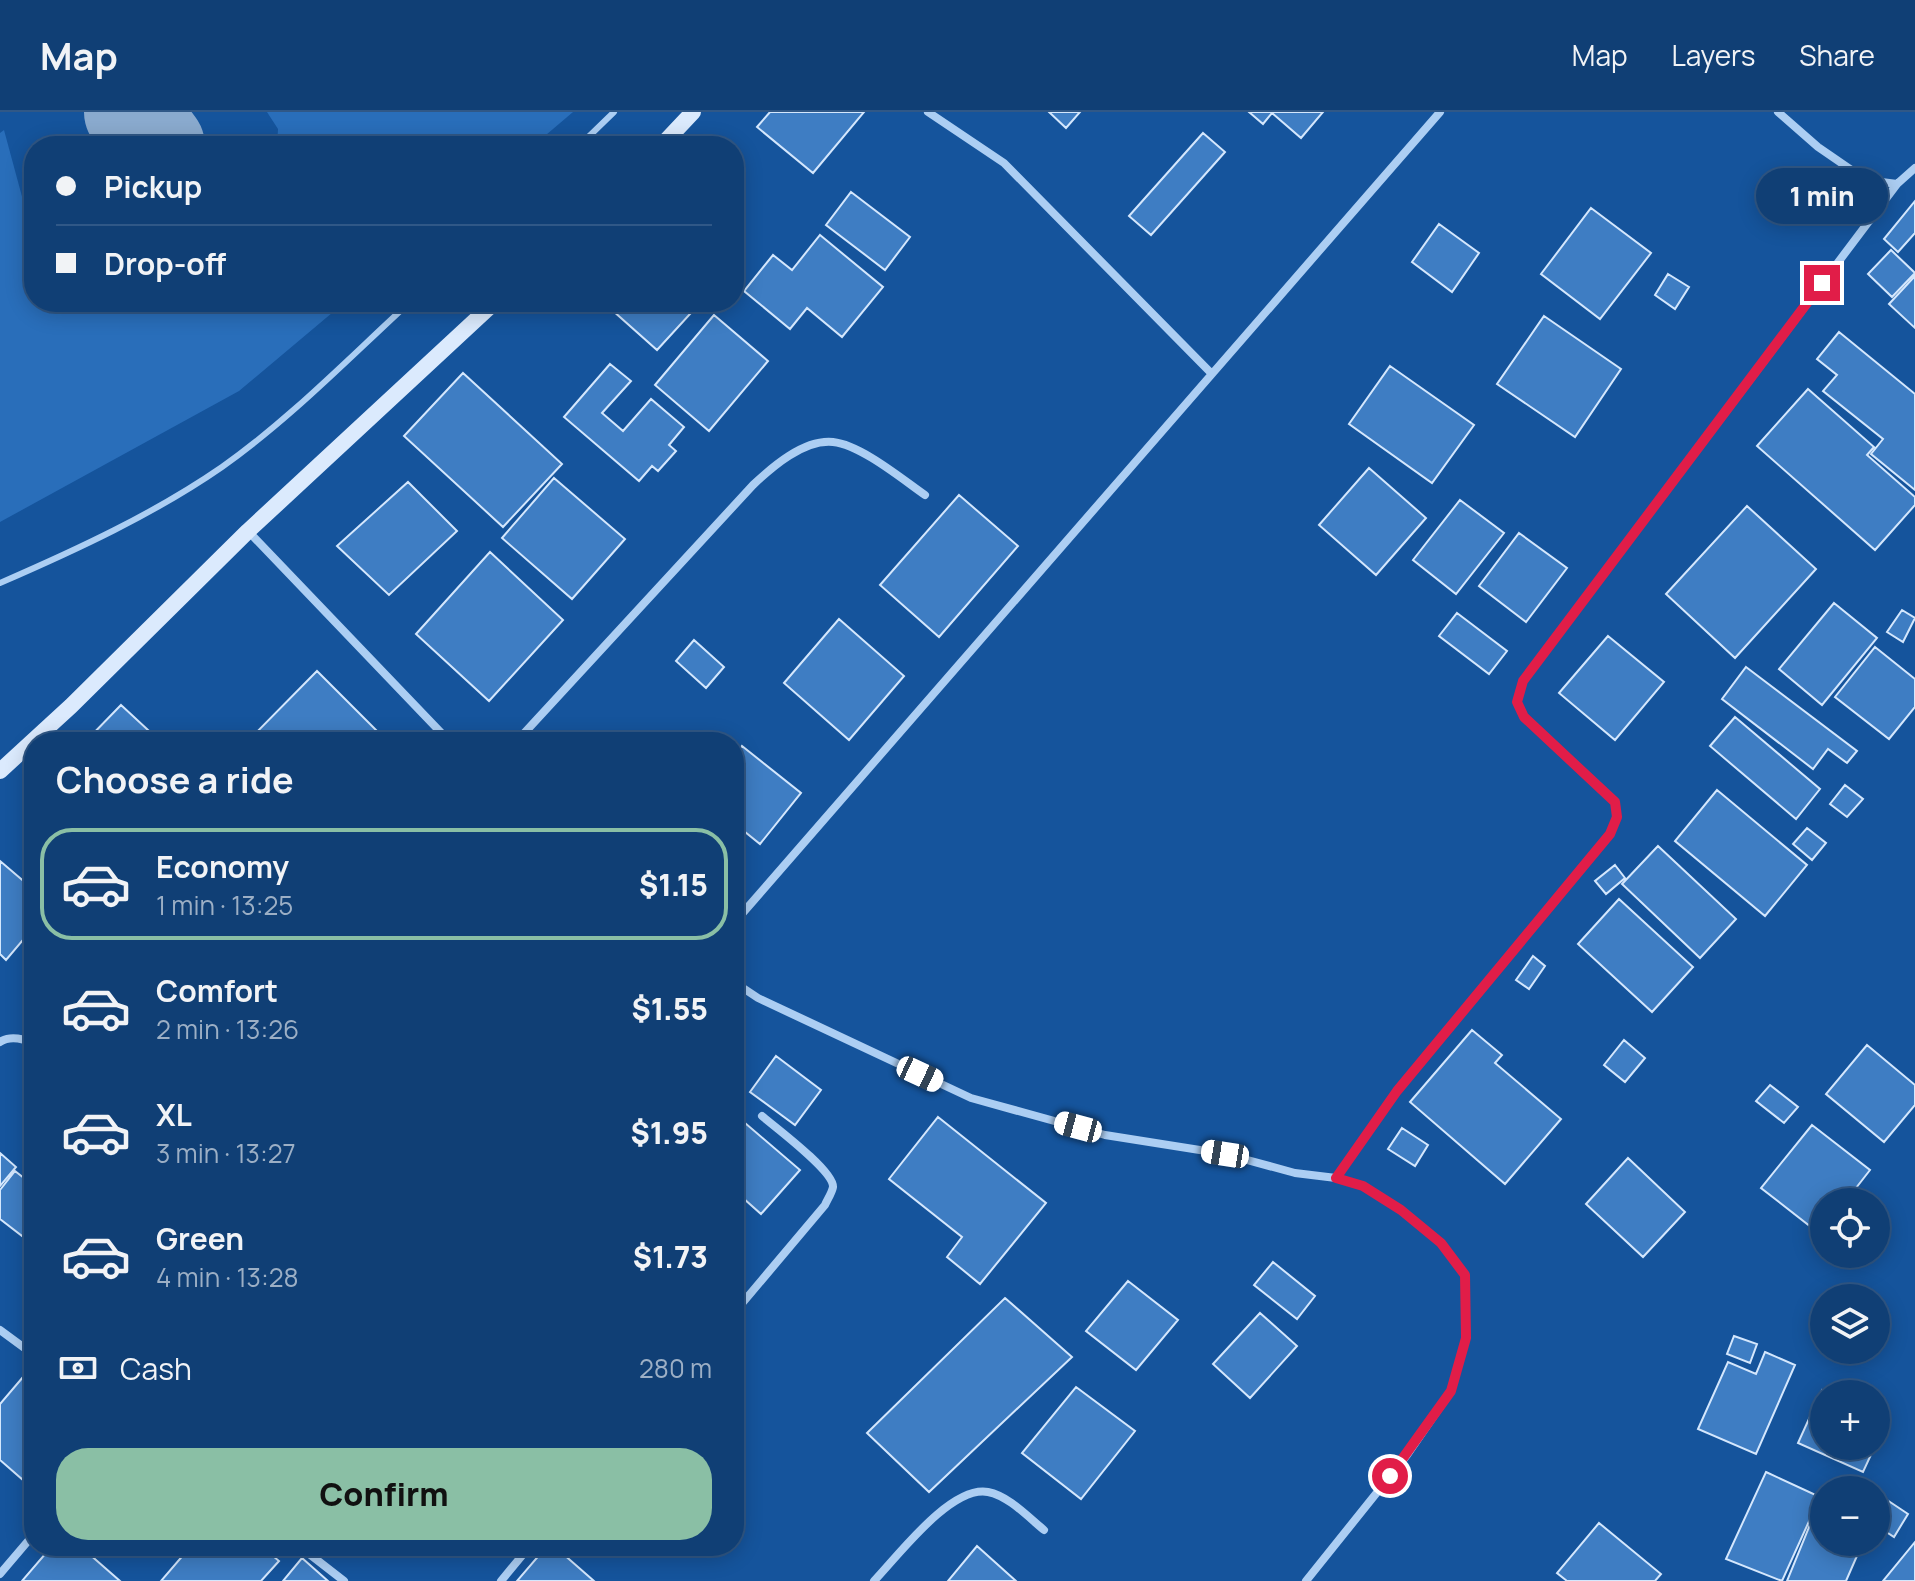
<!DOCTYPE html>
<html lang="en">
<head>
<meta charset="utf-8">
<style>
  body { margin:0; font-family:Manrope,sans-serif; background:#19467a; color:#f1f3f6; height:100vh; display:flex; flex-direction:column; font-size:30px; white-space:nowrap }
  * { box-sizing:border-box; margin:0 }
  p { font-size:26px; color:#9cafc5 }
  .icon { flex:none; width:44px; height:44px; fill:none; stroke:currentColor; stroke-width:2; stroke-linecap:round; stroke-linejoin:round }
  .map { position:relative; flex:1; overflow:hidden }
  .panel { position:absolute; left:24px; top:620px; width:720px; height:824px; display:flex; flex-direction:column; background:#103f75; border-radius:32px; box-shadow:0 4px 20px #0003,0 0 0 2px #305887 }
  .panel>* { flex:none }
  .banner { position:absolute; left:24px; top:24px; width:720px; height:176px; border-radius:32px; box-shadow:0 4px 20px #0003,0 0 0 2px #305887; display:grid; align-content:center; height:176px; padding:0 32px; background:#103f75 }
  .fabs { position:absolute; left:1810px; top:1076px; display:grid; gap:16px }
  .fabs a { display:grid; place-items:center; width:80px; height:80px; border-radius:50%; background:#103f75; box-shadow:0 4px 20px #0003,0 0 0 2px #305887; font-size:40px }
  .end { position:absolute; width:36px; height:36px; margin:-18px; border:10px solid #e11d48; background:#fff; box-shadow:0 0 0 4px #fff }
  .from { border-radius:50% }
  .bubble { position:absolute; height:56px; border-radius:28px; background:#103f75; box-shadow:0 4px 20px #0003,0 0 0 2px #305887; font-size:26px; font-weight:800; line-height:56px; text-align:center }
  .car { position:absolute; width:24px; height:48px; margin:-24px -12px; border-radius:10px; box-shadow:0 0 6px 2px #0007; background:linear-gradient(#fff 24%,#345 0 40%,#fff 0 76%,#345 0 86%,#fff 0) }
  .banner b { display:flex; align-items:center; gap:28px; height:76px; font-size:30px }
  .banner b+b { border-top:2px solid #305887 }
  .banner i { width:20px; height:20px; background:#f1f3f6 }
  ul { padding:0; list-style:none }
  li { display:flex; align-items:center; gap:24px; height:112px; margin:0 16px 12px; padding:0 16px; border:4px solid transparent; border-radius:32px }
  li div { flex:1 }
  li b { display:block; font-size:30px }
  li em { font-style:normal; font-weight:800 }
  li.on { border-color:#8abfa5 }
  li>.icon { width:72px; height:72px; stroke-width:1.5 }
  h2 { padding:0 32px; font-size:36px; line-height:96px }
  .pay { display:flex; align-items:center; gap:20px; height:88px; padding:0 32px; font-size:30px }
  .pay p { margin-inline-start:auto }
  .action { display:flex; gap:16px; margin-top:auto; padding:16px 32px }
  .action a { flex:1; height:92px; border-radius:32px; background:#8abfa5; color:#111; font-size:32px; font-weight:800; line-height:92px; text-align:center }
  header { display:flex; align-items:center; gap:48px; box-sizing:border-box; height:112px; padding:0 40px; background:#103f75; border-bottom:2px solid #305887 }
  header strong { font-size:38px }
  nav { display:flex; gap:44px; margin-inline-start:auto; font-size:28px }
  .map>svg:first-child { display:block }
  .green { fill:#296eba }
  .lines { fill:none; stroke-linecap:round; stroke-linejoin:round }
  .taxiway { stroke:#8aaace; stroke-width:96 }
  .building { fill:#3e7dc3; stroke:#d4e7fd; stroke-width:2 }
  .lane { stroke:#accef3; stroke-width:6 }
  .street { stroke:#accef3; stroke-width:8 }
  .secondary { stroke:#dbeafd; stroke-width:16 }
  .route { stroke:#e11d48; stroke-width:10 }
</style>
</head>
<body>
<header>
<strong>Map</strong>
<nav><a>Map</a><a>Layers</a><a>Share</a></nav>
</header>
<div class="map">
<svg width="1915" height="1469" viewBox="0 0 1915 1469">
  <rect width="100%" height="100%" fill="#15549c"/>
  <path class="green" d="M 267,0 L 573,0 L 533,34 L 277,34 L 278,17 Z
    M 4,18 L 34,129 L 34,190 L 345,190 L 239,279 L 0,410 L 0,21 Z"/>
  <g class="lines">
    <path class="taxiway" d="M 132,0 L 157,34"/>
  </g>
  <path class="building" d="M 770,0 L 864,0 L 813,61 L 757,15 Z
    M 1049,0 L 1080,0 L 1066,16 Z
    M 1249,0 L 1323,0 L 1301,26 L 1272,1 L 1263,12 Z
    M 1203,21 L 1225,40 L 1151,123 L 1129,104 Z
    M 851,80 L 910,125 L 885,158 L 826,113 Z
    M 1915,89 L 1915,121 L 1898,140 L 1884,127 Z
    M 1591,96 L 1651,141 L 1600,207 L 1541,162 Z
    M 1439,112 L 1479,141 L 1452,180 L 1412,150 Z
    M 820,123 L 883,175 L 842,225 L 807,196 L 790,217 L 744,179 L 773,143 L 792,158 Z
    M 1891,138 L 1915,161 L 1892,185 L 1868,162 Z
    M 1668,162 L 1689,175 L 1675,197 L 1655,183 Z
    M 1915,164 L 1915,216 L 1889,192 Z
    M 603,190 L 701,190 L 657,238 Z
    M 714,203 L 768,249 L 709,319 L 655,273 Z
    M 1544,204 L 1621,257 L 1575,325 L 1497,272 Z
    M 1839,220 L 1915,282 L 1915,378 L 1871,342 L 1883,327 L 1823,279 L 1837,263 L 1817,247 Z
    M 610,252 L 631,269 L 602,301 L 623,319 L 651,287 L 684,315 L 669,333 L 676,339 L 658,359 L 652,354 L 639,369 L 564,305 Z
    M 1390,254 L 1474,313 L 1432,371 L 1349,312 Z
    M 463,261 L 562,352 L 503,415 L 404,324 Z
    M 1808,277 L 1874,335 L 1867,343 L 1915,385 L 1915,393 L 1875,438 L 1757,334 Z
    M 1369,356 L 1426,406 L 1376,463 L 1319,413 Z
    M 554,366 L 625,427 L 572,487 L 502,426 Z
    M 408,370 L 457,419 L 389,483 L 337,434 Z
    M 959,383 L 1018,434 L 939,525 L 880,473 Z
    M 1460,388 L 1504,421 L 1456,482 L 1413,448 Z
    M 1747,394 L 1816,457 L 1735,546 L 1666,482 Z
    M 1519,421 L 1567,456 L 1526,510 L 1479,474 Z
    M 490,440 L 563,508 L 489,589 L 416,522 Z
    M 1834,491 L 1877,526 L 1822,593 L 1779,557 Z
    M 1902,498 L 1915,506 L 1903,530 L 1887,520 Z
    M 1457,501 L 1507,539 L 1489,562 L 1439,524 Z
    M 839,507 L 904,564 L 849,628 L 784,571 Z
    M 1608,524 L 1664,570 L 1615,628 L 1559,581 Z
    M 694,528 L 724,555 L 706,576 L 676,549 Z
    M 1875,535 L 1915,567 L 1915,595 L 1889,627 L 1835,585 Z
    M 1746,555 L 1857,639 L 1847,651 L 1828,637 L 1813,657 L 1722,587 Z
    M 317,559 L 388,630 L 247,630 Z
    M 121,593 L 148,618 L 136,630 L 85,630 Z
    M 1735,605 L 1820,677 L 1796,707 L 1710,634 Z
    M 742,634 L 801,681 L 760,732 L 734,711 L 734,644 Z
    M 1845,673 L 1863,687 L 1847,705 L 1830,692 Z
    M 1717,678 L 1807,753 L 1765,804 L 1675,729 Z
    M 1807,716 L 1826,731 L 1812,748 L 1793,732 Z
    M 1658,734 L 1736,807 L 1700,846 L 1622,772 Z
    M 0,749 L 34,778 L 34,815 L 6,848 L 0,842 Z
    M 1615,753 L 1625,766 L 1606,782 L 1595,769 Z
    M 1619,787 L 1693,855 L 1652,900 L 1578,832 Z
    M 1533,844 L 1545,854 L 1529,877 L 1516,868 Z
    M 1472,918 L 1502,943 L 1495,951 L 1561,1007 L 1505,1072 L 1410,990 Z
    M 1624,928 L 1645,946 L 1625,970 L 1604,953 Z
    M 1867,933 L 1915,973 L 1915,993 L 1884,1030 L 1826,982 Z
    M 776,944 L 821,978 L 795,1013 L 750,980 Z
    M 1770,973 L 1798,995 L 1784,1011 L 1756,989 Z
    M 738,1005 L 800,1058 L 761,1102 L 734,1078 L 734,1010 Z
    M 938,1005 L 1046,1091 L 980,1172 L 947,1145 L 962,1125 L 889,1067 Z
    M 1812,1013 L 1870,1058 L 1845,1090 L 1824,1090 L 1824,1117 L 1820,1122 L 1761,1076 Z
    M 1402,1016 L 1428,1033 L 1415,1054 L 1388,1037 Z
    M 0,1041 L 16,1055 L 0,1074 Z
    M 1628,1046 L 1685,1100 L 1643,1145 L 1586,1092 Z
    M 15,1059 L 34,1074 L 34,1117 L 26,1127 L 0,1107 L 0,1078 Z
    M 1273,1150 L 1315,1184 L 1297,1207 L 1254,1173 Z
    M 1128,1169 L 1178,1208 L 1136,1258 L 1086,1219 Z
    M 1005,1186 L 1072,1245 L 929,1380 L 867,1321 Z
    M 1260,1201 L 1297,1234 L 1250,1286 L 1213,1252 Z
    M 1734,1224 L 1757,1232 L 1750,1251 L 1727,1242 Z
    M 1765,1240 L 1795,1253 L 1756,1342 L 1698,1317 L 1728,1250 L 1756,1262 Z
    M 29,1258 L 34,1262 L 34,1355 L 23,1368 L 0,1348 L 0,1292 Z
    M 1076,1275 L 1135,1319 L 1081,1387 L 1022,1341 Z
    M 1822,1278 L 1830,1282 L 1824,1282 L 1824,1334 L 1875,1334 L 1863,1360 L 1798,1331 Z
    M 1766,1360 L 1820,1385 L 1782,1469 L 1726,1447 Z
    M 1878,1382 L 1908,1402 L 1894,1425 L 1876,1413 Z
    M 1816,1398 L 1824,1401 L 1824,1430 L 1843,1430 L 1860,1437 L 1846,1469 L 1787,1469 Z
    M 1599,1411 L 1661,1462 L 1655,1469 L 1567,1469 L 1557,1461 Z
    M 1915,1430 L 1915,1469 L 1883,1469 Z
    M 52,1434 L 80,1434 L 120,1469 L 22,1469 Z
    M 191,1434 L 261,1434 L 279,1449 L 261,1469 L 161,1469 Z
    M 547,1434 L 554,1434 L 594,1469 L 517,1469 Z
    M 977,1434 L 1016,1469 L 948,1469 Z
    M 302,1446 L 328,1469 L 283,1469 Z"/>
  <g class="lines">
    <path class="lane" d="M 579,34 L 614,0
      M 0,471 C 76,438 154,402 222,355 C 290,307 349,246 410,190"/>
    <path class="street" d="M 928,0 L 1004,51 L 1212,262
      M 1778,0 L 1818,35 L 1866,68 L 1897,72 L 1915,56
      M 248,419 L 450,630
      M 516,630 L 753,373 C 772,355 804,327 833,330 C 861,333 902,367 925,383
      M 734,811 L 1440,0
      M 734,870 L 758,886 L 971,986 L 1105,1023 L 1225,1042 L 1295,1061 L 1336,1066 L 1363,1074 L 1401,1098 L 1441,1131 L 1465,1163 L 1466,1226 L 1451,1279 L 1407,1343 L 1306,1469
      M 0,930 C 10,923 24,927 34,931
      M 1336,1066 L 1397,979 L 1610,722 L 1617,705 L 1615,690 L 1524,605 L 1517,590 L 1523,569 L 1897,72
      M 734,1201 L 825,1093 C 827,1088 832,1081 833,1075 C 834,1059 775,1015 762,1004
      M 0,1218 L 34,1243
      M 299,1434 L 344,1469
      M 0,1462 L 34,1422
      M 501,1469 L 530,1434
      M 874,1469 C 898,1444 951,1373 988,1380 C 1009,1384 1029,1406 1044,1418"/>
    <path class="secondary" d="M 661,34 L 693,0
      M 0,659 L 71,594 L 248,419 L 495,190"/>
  </g>
  <g class="lines">
    <path class="route" d="M 1390,1364 L 1451,1279 L 1466,1226 L 1465,1163 L 1441,1131 L 1401,1098 L 1363,1074 L 1336,1066 L 1397,979 L 1610,722 L 1617,705 L 1615,690 L 1524,605 L 1517,590 L 1523,569 L 1822,171"/>
  </g>
</svg>
<div class="fabs">
<a><svg class="icon" aria-label="locate" viewBox="0 0 24 24"><circle cx="12" cy="12" r="6"/><path d="M12 2v4M12 18v4M2 12h4M18 12h4"/></svg></a>
<a><svg class="icon" aria-label="layers" viewBox="0 0 24 24"><path d="M12 4l9 5-9 5-9-5zM3 14l9 5 9-5"/></svg></a>
<a>+</a>
<a>−</a>
</div>
<i class="end from" style="left:1390px;top:1364px"></i>
<i class="end" style="left:1822px;top:171px"></i>
<div class="bubble" style="left:1756px;top:56px;width:132px">1 min</div>
<i class="car" style="left:920px;top:962px;rotate:115deg"></i>
<i class="car" style="left:1078px;top:1015px;rotate:285deg"></i>
<i class="car" style="left:1225px;top:1042px;rotate:279deg"></i>
<div class="banner">
<b><i class="from"></i>Pickup</b>
<b><i></i>Drop-off</b>
</div>
<section class="panel">
<h2>Choose a ride</h2>
<ul>
<li class="on"><svg class="icon" aria-label="car" viewBox="0 0 24 24"><path d="M5 17H2v-5l4-1 3-4h7l3 4 3 1v5h-3M9 17h6M6 11h13"/><circle cx="7" cy="17" r="2"/><circle cx="17" cy="17" r="2"/></svg><div><b>Economy</b><p>1 min · 13:25</p></div><em>$1.15</em></li>
<li><svg class="icon" aria-label="car" viewBox="0 0 24 24"><path d="M5 17H2v-5l4-1 3-4h7l3 4 3 1v5h-3M9 17h6M6 11h13"/><circle cx="7" cy="17" r="2"/><circle cx="17" cy="17" r="2"/></svg><div><b>Comfort</b><p>2 min · 13:26</p></div><em>$1.55</em></li>
<li><svg class="icon" aria-label="car" viewBox="0 0 24 24"><path d="M5 17H2v-5l4-1 3-4h7l3 4 3 1v5h-3M9 17h6M6 11h13"/><circle cx="7" cy="17" r="2"/><circle cx="17" cy="17" r="2"/></svg><div><b>XL</b><p>3 min · 13:27</p></div><em>$1.95</em></li>
<li><svg class="icon" aria-label="car" viewBox="0 0 24 24"><path d="M5 17H2v-5l4-1 3-4h7l3 4 3 1v5h-3M9 17h6M6 11h13"/><circle cx="7" cy="17" r="2"/><circle cx="17" cy="17" r="2"/></svg><div><b>Green</b><p>4 min · 13:28</p></div><em>$1.73</em></li>
</ul>
<div class="pay"><svg class="icon" aria-label="cash" viewBox="0 0 24 24"><path d="M3 7h18v10H3z"/><circle cx="12" cy="12" r="2"/></svg>Cash<p>280 m</p></div>
<div class="action"><a>Confirm</a></div>
</section>
</div>
</body>
</html>
